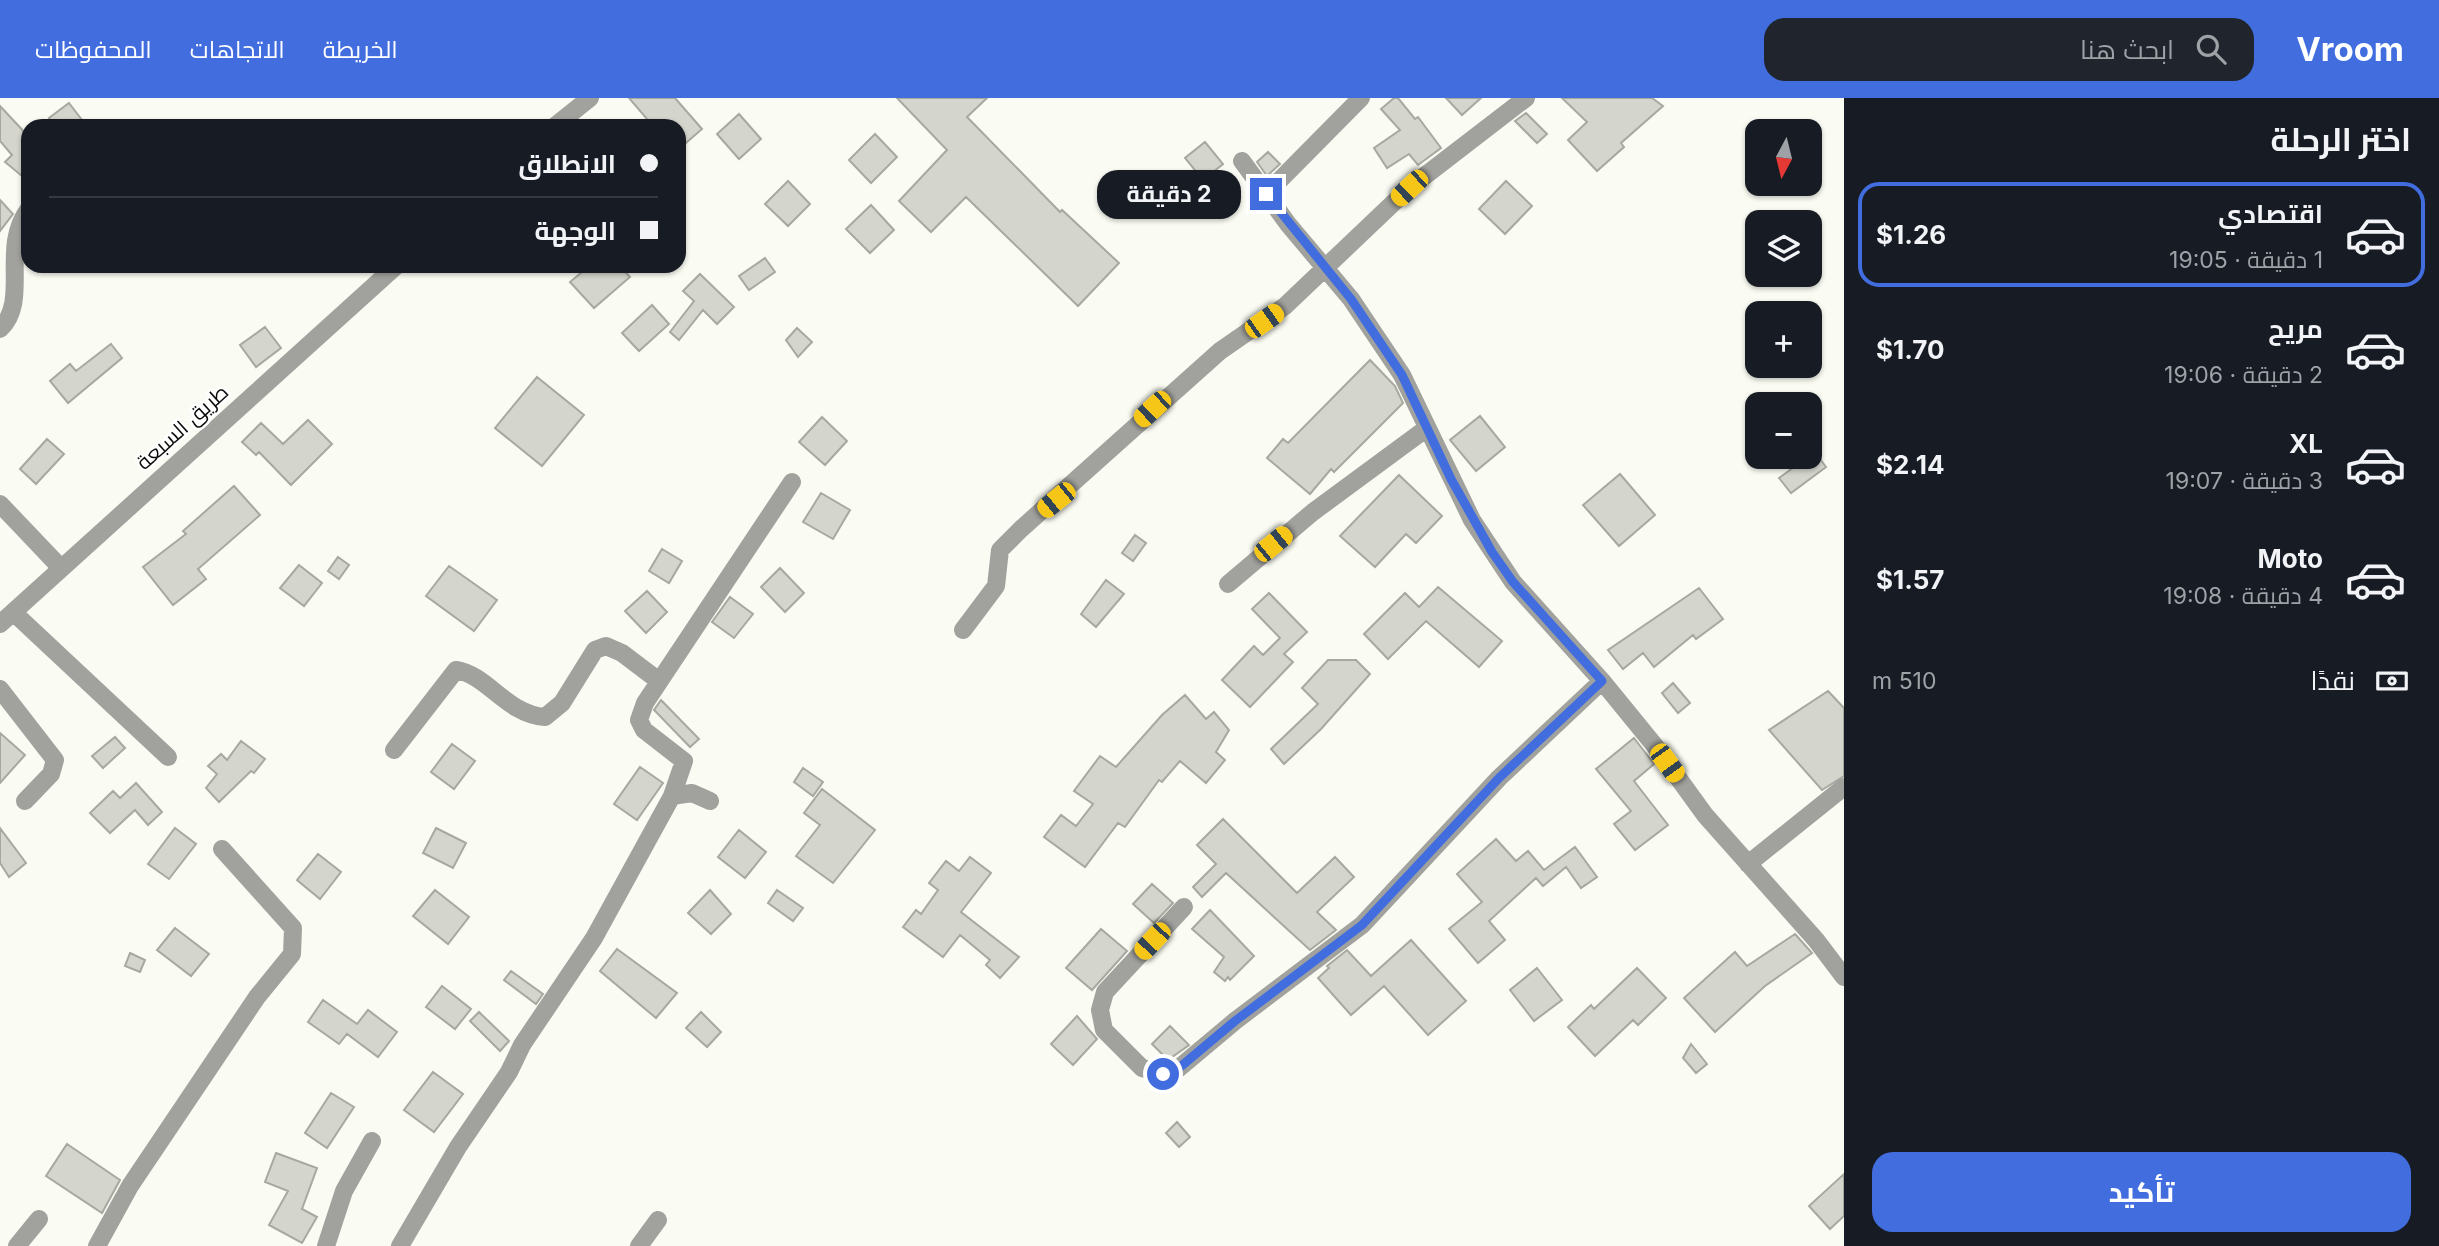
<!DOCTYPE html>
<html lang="ar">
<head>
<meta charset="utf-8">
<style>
  body { margin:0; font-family:Inter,Cairo,sans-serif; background:#20242c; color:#f1f3f6; direction:rtl; height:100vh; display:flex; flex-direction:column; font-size:26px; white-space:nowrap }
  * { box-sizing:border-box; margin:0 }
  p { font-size:23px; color:#9ea1a6 }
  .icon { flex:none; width:38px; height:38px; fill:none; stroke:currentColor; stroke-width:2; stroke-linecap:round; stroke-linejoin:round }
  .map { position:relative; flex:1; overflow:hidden; direction:ltr }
  .drawer { display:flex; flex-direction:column; background:#171b24; width:595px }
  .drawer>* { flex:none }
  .hud { position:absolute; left:21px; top:21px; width:665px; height:154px; border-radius:21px; box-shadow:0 2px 5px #0004; direction:rtl; display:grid; align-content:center; height:154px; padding:0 28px; background:#171b24 }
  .needle { width:46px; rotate:187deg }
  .tools { position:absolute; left:1745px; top:21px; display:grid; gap:14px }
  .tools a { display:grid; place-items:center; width:77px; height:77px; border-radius:14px; background:#171b24; box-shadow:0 2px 5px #0004; font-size:35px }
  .end { position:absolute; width:32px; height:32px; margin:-16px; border:9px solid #416ddf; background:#fff; box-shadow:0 0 0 4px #fff }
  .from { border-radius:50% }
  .bubble { position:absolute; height:49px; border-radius:21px; background:#171b24; box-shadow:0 2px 5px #0004; font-size:23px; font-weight:700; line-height:49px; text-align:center; direction:rtl }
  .car { position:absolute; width:21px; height:42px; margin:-21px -10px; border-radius:9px; box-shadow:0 0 5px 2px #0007; background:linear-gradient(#f5c518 24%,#345 0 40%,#f5c518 0 76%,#345 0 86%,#f5c518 0) }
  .hud b { display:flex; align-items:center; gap:24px; height:66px; font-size:26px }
  .hud b+b { border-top:2px solid #363941 }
  .hud i { width:18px; height:18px; background:#f1f3f6 }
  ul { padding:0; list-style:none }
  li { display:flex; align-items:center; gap:21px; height:105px; margin:0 14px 10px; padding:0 14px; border:4px solid transparent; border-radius:21px }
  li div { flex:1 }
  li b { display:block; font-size:26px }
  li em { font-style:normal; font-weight:700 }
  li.on { border-color:#416ddf }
  li>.icon { width:63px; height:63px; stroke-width:1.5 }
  h2 { padding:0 28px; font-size:32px; line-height:84px }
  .pay { display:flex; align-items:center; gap:18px; height:77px; padding:0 28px; font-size:26px }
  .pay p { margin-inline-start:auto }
  .action { display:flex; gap:14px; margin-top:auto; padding:14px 28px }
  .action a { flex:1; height:80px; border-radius:21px; background:#416ddf; color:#fff; font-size:28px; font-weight:700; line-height:80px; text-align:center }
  header { display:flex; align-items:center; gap:42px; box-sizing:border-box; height:98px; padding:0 35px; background:#416ddf; color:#fff }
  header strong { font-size:33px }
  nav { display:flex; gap:38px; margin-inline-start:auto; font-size:24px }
  .search { width:490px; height:63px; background:#20242c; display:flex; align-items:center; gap:18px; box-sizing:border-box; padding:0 24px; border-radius:21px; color:#9ea1a6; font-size:26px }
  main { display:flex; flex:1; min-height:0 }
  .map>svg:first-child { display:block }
  .building { fill:#d4d6cd; stroke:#a7a8a0; stroke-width:2 }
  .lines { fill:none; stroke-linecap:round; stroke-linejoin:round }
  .minor { stroke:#a1a29e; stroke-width:18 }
  .route { stroke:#416ddf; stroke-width:9 }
  .labels { text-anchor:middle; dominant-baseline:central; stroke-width:5; stroke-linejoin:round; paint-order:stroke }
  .street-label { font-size:21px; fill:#0b0c09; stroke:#fff }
</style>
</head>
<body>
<header>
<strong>Vroom</strong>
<div class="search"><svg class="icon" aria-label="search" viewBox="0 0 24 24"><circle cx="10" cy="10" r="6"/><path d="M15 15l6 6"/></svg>ابحث هنا</div>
<nav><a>الخريطة</a><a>الاتجاهات</a><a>المحفوظات</a></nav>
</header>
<main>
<section class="drawer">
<h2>اختر الرحلة</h2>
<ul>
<li class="on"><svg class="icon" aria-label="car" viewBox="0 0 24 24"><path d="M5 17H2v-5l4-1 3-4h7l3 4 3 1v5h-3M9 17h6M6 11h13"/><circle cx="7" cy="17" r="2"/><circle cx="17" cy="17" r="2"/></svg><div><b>اقتصادي</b><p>1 دقيقة · 19:05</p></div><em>$1.26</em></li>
<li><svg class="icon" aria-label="car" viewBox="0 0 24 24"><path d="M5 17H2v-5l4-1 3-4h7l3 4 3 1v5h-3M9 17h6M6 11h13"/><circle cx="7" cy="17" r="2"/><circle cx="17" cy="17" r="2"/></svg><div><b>مريح</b><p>2 دقيقة · 19:06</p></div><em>$1.70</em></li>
<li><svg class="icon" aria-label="car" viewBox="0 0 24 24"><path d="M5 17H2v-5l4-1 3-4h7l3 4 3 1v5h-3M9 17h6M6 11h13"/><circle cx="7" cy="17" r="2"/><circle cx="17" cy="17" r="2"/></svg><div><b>XL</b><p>3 دقيقة · 19:07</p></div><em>$2.14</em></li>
<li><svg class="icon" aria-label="car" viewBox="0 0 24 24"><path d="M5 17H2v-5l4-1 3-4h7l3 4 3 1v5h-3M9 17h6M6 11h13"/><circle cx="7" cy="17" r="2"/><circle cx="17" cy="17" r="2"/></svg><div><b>Moto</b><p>4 دقيقة · 19:08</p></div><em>$1.57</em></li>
</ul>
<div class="pay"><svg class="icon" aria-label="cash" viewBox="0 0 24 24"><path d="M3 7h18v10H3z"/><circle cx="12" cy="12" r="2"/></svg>نقدًا<p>510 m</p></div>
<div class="action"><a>تأكيد</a></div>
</section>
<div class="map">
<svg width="1844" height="1148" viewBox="0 0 1844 1148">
  <rect width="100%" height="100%" fill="#fafcf3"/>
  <path class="building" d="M 629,0 L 675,0 L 702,31 L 679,51 L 679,28 L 653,28 Z
    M 897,0 L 987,0 L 967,19 L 1060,114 L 1062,112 L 1119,165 L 1078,208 L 966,99 L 931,134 L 899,103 L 947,52 Z
    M 1394,0 L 1398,0 L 1415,21 L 1418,19 L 1441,50 L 1418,67 L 1409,56 L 1387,70 L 1374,50 L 1400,32 L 1381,11 Z
    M 1446,0 L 1481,0 L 1462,17 Z
    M 1562,0 L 1652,0 L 1663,8 L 1621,45 L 1624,49 L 1597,73 L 1568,42 L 1587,24 Z
    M 69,5 L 82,22 L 73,28 L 54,28 L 49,20 Z
    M 0,8 L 28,38 L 28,83 L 5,64 L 12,57 L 0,43 Z
    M 1526,15 L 1547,36 L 1537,45 L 1515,23 Z
    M 739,16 L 761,41 L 739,61 L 717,36 Z
    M 875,36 L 897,59 L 871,85 L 849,62 Z
    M 1205,44 L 1223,66 L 1203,82 L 1185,60 Z
    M 1268,54 L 1280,66 L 1267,78 L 1257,64 Z
    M 788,83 L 810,106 L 788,128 L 765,106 Z
    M 1506,83 L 1532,108 L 1505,136 L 1479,111 Z
    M 0,102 L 13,116 L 0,133 Z
    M 871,107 L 894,132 L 870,155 L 846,131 Z
    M 765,160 L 775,174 L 749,192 L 739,178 Z
    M 589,168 L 620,168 L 630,179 L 594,210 L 570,184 Z
    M 700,176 L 734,209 L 717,226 L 703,212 L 679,242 L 670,234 L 694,203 L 683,193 Z
    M 652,207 L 669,226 L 639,253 L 622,235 Z
    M 265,229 L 281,250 L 256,269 L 240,247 Z
    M 797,230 L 812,244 L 798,259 L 786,242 Z
    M 111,246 L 122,260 L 68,305 L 50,283 L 70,266 L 76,273 Z
    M 1370,262 L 1395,288 L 1403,305 L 1334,374 L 1331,371 L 1310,396 L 1267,360 L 1283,341 L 1288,345 Z
    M 537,279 L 584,317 L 542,368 L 495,330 Z
    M 1480,318 L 1505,349 L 1476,373 L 1450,342 Z
    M 822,319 L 847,343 L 825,367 L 799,344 Z
    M 308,322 L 332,346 L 291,387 L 259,354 L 256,357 L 242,344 L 261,325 L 283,346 Z
    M 47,341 L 64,356 L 36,386 L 20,371 Z
    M 1815,354 L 1826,369 L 1791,395 L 1779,380 Z
    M 1620,376 L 1655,417 L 1619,448 L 1583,407 Z
    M 1399,377 L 1442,418 L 1416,445 L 1406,436 L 1375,469 L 1340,438 Z
    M 234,388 L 260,417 L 198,471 L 206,481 L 173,507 L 143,469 L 186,436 L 183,433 Z
    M 821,395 L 850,412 L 833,441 L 803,424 Z
    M 1135,437 L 1146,445 L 1133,463 L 1122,455 Z
    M 662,451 L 682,463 L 669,485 L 649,473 Z
    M 338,459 L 349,467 L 339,481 L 328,473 Z
    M 299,467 L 322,485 L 304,508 L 280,490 Z
    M 449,468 L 497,502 L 474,533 L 426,498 Z
    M 780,470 L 804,495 L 785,514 L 761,489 Z
    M 1106,482 L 1124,496 L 1096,529 L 1081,516 Z
    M 1438,489 L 1502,543 L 1479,569 L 1426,523 L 1388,561 L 1364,536 L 1405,495 L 1419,509 Z
    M 1699,490 L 1723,521 L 1696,541 L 1693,537 L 1654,569 L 1643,555 L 1623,571 L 1608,552 Z
    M 647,493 L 667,514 L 646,535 L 625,513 Z
    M 1269,495 L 1307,534 L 1284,556 L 1293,564 L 1250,609 L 1222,582 L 1254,548 L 1263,557 L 1280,540 L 1252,511 Z
    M 730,499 L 753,516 L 734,540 L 712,524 Z
    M 1328,562 L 1356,562 L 1370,576 L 1321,631 L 1284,666 L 1271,651 L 1318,606 L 1302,590 Z
    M 1673,585 L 1690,605 L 1678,615 L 1662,595 Z
    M 1828,593 L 1844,610 L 1844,678 L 1822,692 L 1769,632 Z
    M 1185,597 L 1206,621 L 1214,614 L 1229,632 L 1216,654 L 1225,662 L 1206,685 L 1180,663 L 1162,684 L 1159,682 L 1125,729 L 1118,725 L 1085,769 L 1044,739 L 1061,717 L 1076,728 L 1093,706 L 1074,693 L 1100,658 L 1116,669 L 1162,617 Z
    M 661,602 L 699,641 L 690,649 L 654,612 Z
    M 0,635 L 25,657 L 0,685 Z
    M 115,639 L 125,650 L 103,670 L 92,658 Z
    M 1634,640 L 1654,666 L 1634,683 L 1668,727 L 1635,752 L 1614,726 L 1631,713 L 1596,671 Z
    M 241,643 L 265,661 L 254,675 L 251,673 L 219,704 L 206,690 L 217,676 L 208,668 L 221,656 L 227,662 Z
    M 452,646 L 475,663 L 454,691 L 431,674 Z
    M 640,669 L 663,685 L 637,722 L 614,706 Z
    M 803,670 L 823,684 L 813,698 L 794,684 Z
    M 136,685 L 162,714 L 148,727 L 135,712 L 110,735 L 90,715 L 113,693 L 120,700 Z
    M 822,691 L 875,732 L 833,785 L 796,758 L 820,727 L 804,715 Z
    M 1223,721 L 1297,795 L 1335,759 L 1354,779 L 1317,814 L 1336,832 L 1310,852 L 1226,775 L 1202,799 L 1193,789 L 1216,766 L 1197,747 Z
    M 0,730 L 26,765 L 9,779 L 0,765 Z
    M 175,730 L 196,746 L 169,781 L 148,766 Z
    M 436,730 L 466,745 L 453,770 L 423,755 Z
    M 739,732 L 766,754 L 745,780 L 718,759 Z
    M 1496,741 L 1516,763 L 1528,753 L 1544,772 L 1575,749 L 1597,779 L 1581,790 L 1566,769 L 1543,788 L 1536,780 L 1489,823 L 1505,842 L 1478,865 L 1449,831 L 1482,804 L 1457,776 Z
    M 318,756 L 341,774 L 320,801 L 297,782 Z
    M 970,759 L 991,775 L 961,814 L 1019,859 L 1000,880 L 986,867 L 990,862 L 960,837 L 943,859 L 903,829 L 916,812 L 921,816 L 938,792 L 929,785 L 946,763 L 959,773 Z
    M 1152,786 L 1173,805 L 1154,825 L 1133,806 Z
    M 435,792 L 469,819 L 448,846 L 413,818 Z
    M 710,792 L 731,816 L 711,836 L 688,815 Z
    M 777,792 L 803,810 L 793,823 L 768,805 Z
    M 1210,812 L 1254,858 L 1230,882 L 1228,879 L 1225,883 L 1214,874 L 1224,859 L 1192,831 Z
    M 175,830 L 209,856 L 191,878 L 157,852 Z
    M 1101,831 L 1127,853 L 1092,892 L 1066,870 Z
    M 1795,836 L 1812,855 L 1765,888 L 1715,934 L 1684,900 L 1735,854 L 1747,868 Z
    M 1411,842 L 1466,903 L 1428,937 L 1384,888 L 1351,917 L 1318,880 L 1329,870 L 1327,868 L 1347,852 L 1371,878 Z
    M 617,851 L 677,895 L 656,920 L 600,873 Z
    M 130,855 L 145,862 L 140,874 L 125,868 Z
    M 1537,870 L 1562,902 L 1534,923 L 1510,892 Z
    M 1637,870 L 1666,900 L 1638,927 L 1633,922 L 1595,958 L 1568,929 L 1591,907 L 1594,911 Z
    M 511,873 L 543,896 L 536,906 L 504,882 Z
    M 442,888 L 471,911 L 455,931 L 426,909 Z
    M 323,902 L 357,926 L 368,912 L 397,934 L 378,959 L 347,936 L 339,946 L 308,924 Z
    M 479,914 L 509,943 L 500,953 L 470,923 Z
    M 701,914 L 721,934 L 707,949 L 686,930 Z
    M 1077,918 L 1097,941 L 1073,967 L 1051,946 Z
    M 1170,928 L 1189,947 L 1168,962 L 1152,946 Z
    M 1691,946 L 1707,966 L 1696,975 L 1683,960 Z
    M 433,974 L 463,996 L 434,1034 L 404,1012 Z
    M 331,995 L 354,1009 L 327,1050 L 305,1035 Z
    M 1177,1024 L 1190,1039 L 1179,1049 L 1166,1035 Z
    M 67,1046 L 120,1082 L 102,1115 L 46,1078 Z
    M 276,1055 L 317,1070 L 302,1111 L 317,1119 L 302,1145 L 269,1127 L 288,1093 L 265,1084 Z
    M 1844,1076 L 1844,1118 L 1830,1131 L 1809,1108 Z"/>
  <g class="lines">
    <path class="minor" d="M 555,28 L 590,0
      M 1242,63 L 1288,126 L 1351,201 L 1402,277 L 1472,422 L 1513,484 L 1602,583 L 1655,648 L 1705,717 L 1816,842 L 1844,879
      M 1266,96 L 1361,0
      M 0,231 C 30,203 0,150 28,112
      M 0,406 L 60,469
      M 1228,486 L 1313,414 L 1427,330
      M 13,514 L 168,659
      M 0,526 L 396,168
      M 963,532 L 996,488 L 1000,452 L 1021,431 L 1220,253 L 1285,208 L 1409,90 L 1526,0
      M 0,591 L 55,662 L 51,676 L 25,703
      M 394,652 L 456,572 C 488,577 506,616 545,619 L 562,605 L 595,552 L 606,548 L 622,555 L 659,583
      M 672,698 L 684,663 L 644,632 L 639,622 L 645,605 L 792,384
      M 1748,766 L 1844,689
      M 1184,809 L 1105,894 L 1100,912 L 1104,932 L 1142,970 L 1163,976 L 1179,970 L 1235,923 L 1362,827 L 1499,680 L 1602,583
      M 17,1148 L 39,1121
      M 97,1148 L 130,1088 L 257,899 L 292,856 L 293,830 L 222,751
      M 326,1148 L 344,1093 L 372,1043
      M 400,1148 L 458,1049 L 509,974 L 522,947 L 594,840 L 672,698 L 692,695 L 710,703
      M 639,1148 L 658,1122"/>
  </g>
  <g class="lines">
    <path class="route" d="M 1163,976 L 1179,970 L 1235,923 L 1362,827 L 1499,680 L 1602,583 L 1513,484 L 1492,454 L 1451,381 L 1402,277 L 1351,201 L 1266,96"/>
  </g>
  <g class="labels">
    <g class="street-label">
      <text transform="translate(182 329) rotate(-42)">طريق السبعة</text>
    </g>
  </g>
</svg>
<div class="tools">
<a><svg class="needle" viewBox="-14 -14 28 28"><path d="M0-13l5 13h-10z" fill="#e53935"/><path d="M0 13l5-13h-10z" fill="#9ea1a6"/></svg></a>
<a><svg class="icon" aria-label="layers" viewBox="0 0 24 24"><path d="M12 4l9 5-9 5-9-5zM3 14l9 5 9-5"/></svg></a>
<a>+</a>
<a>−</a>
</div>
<i class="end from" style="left:1163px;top:976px"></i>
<i class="end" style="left:1266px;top:96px"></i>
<div class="bubble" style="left:1097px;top:72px;width:144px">2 دقيقة</div>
<i class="car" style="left:1409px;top:90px;rotate:227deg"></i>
<i class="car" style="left:1264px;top:223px;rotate:55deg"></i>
<i class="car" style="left:1152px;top:311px;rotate:227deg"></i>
<i class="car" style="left:1056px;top:402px;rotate:231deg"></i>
<i class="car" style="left:1273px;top:446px;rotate:51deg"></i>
<i class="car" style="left:1667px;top:665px;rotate:144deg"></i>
<i class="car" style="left:1152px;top:843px;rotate:223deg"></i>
<div class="hud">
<b><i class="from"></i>الانطلاق</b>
<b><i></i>الوجهة</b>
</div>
</div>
</main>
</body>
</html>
